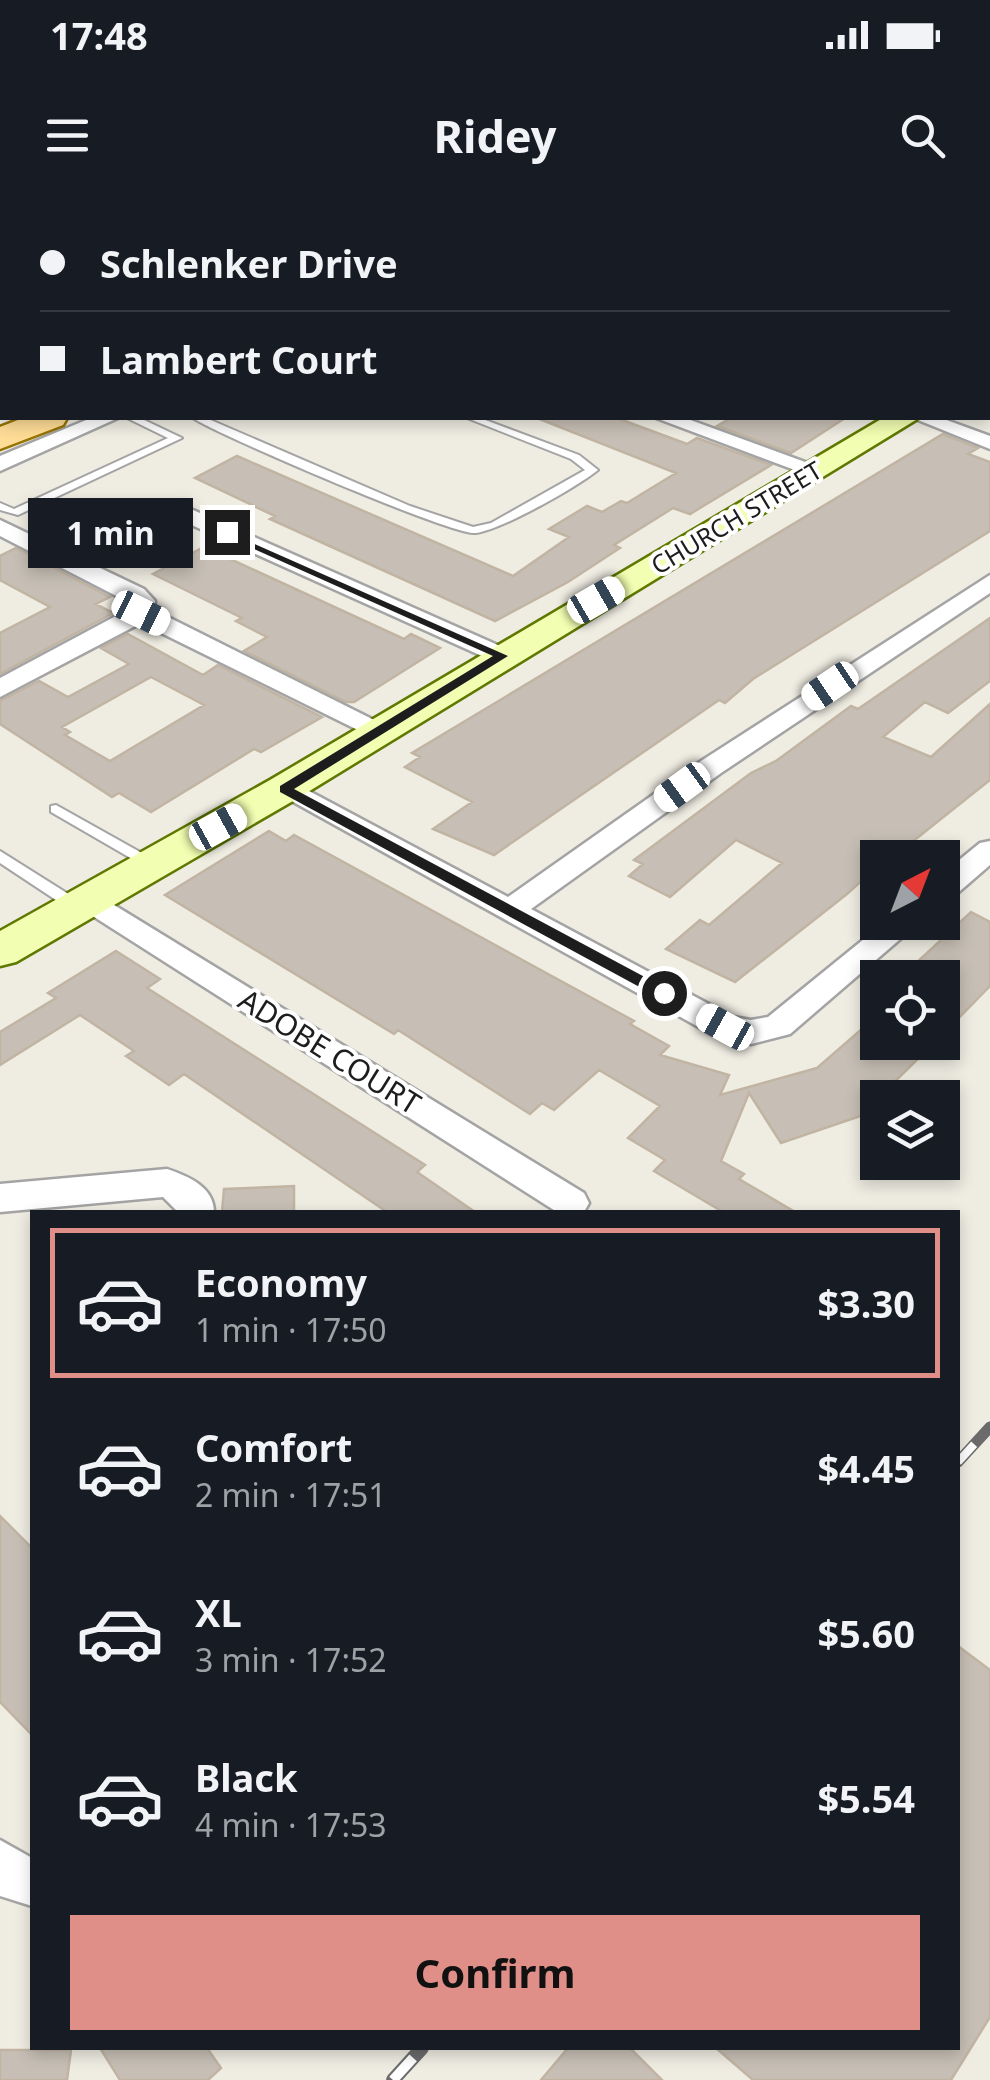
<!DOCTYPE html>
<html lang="en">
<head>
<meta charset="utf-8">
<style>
  body { margin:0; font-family:"Noto Sans",sans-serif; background:#242831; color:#f1f3f6; height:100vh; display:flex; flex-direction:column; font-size:38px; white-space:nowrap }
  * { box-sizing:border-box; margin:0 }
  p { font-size:32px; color:#9ea1a6 }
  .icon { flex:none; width:55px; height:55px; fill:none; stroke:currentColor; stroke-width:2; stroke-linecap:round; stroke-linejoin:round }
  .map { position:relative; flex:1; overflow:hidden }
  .sheet { position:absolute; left:30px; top:1010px; width:930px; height:840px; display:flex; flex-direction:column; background:#171b24; border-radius:0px; box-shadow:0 5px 15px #0003 }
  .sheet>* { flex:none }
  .top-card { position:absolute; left:0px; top:0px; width:990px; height:220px; box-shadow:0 5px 15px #0003; display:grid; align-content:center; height:220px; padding:0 40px; background:#171b24 }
  .needle { width:65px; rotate:42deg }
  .fabs { position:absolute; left:860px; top:640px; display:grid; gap:20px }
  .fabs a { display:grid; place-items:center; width:100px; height:100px; border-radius:0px; background:#171b24; box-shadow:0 5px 15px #0003; font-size:50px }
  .end { position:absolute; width:45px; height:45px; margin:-22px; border:12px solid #1d1d1d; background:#fff; box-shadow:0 0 0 5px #fff }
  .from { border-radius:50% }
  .bubble { position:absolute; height:70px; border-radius:0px; background:#171b24; box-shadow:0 5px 15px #0003; font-size:32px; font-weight:700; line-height:70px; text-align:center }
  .car { position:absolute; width:30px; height:60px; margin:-30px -15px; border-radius:12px; box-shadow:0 0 8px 2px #0007; background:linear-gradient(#fff 24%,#345 0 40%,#fff 0 76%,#345 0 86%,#fff 0) }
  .top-card b { display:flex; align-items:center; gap:35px; height:95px; font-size:38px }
  .top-card b+b { border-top:2px solid #363941 }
  .top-card i { width:25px; height:25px; background:#f1f3f6 }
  ul { padding:18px 0 0; list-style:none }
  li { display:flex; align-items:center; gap:30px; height:150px; margin:0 20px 15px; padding:0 20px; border:5px solid transparent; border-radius:0px }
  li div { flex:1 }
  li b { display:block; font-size:38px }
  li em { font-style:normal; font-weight:700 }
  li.on { border-color:#df8f87 }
  li>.icon { width:90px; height:90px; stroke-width:1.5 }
  .primary-button { display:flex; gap:20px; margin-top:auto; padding:20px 40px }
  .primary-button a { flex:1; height:115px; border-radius:0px; background:#df8f87; color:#111; font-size:40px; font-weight:700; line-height:115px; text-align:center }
  .status { display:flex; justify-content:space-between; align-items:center; height:70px; padding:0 50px; background:#171b24; direction:ltr }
  .status svg { height:28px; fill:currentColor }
  header { display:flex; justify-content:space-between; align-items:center; height:130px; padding:0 40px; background:#171b24; font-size:45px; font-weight:700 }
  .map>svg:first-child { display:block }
  .commercial { fill:#f1d4cf }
  .building { fill:#c7bfb5; stroke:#c1b4a3; stroke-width:2.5; fill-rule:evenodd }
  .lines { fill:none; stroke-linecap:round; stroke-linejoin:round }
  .lane-casing { stroke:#a4a4a4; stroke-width:4 }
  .street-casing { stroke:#a4a4a4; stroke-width:5 }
  .secondary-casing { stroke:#5e7800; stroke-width:5 }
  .primary-casing { stroke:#967400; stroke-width:5 }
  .path { stroke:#ff8363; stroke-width:2.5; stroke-dasharray:2.5 2.5; stroke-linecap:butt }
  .lane { fill:#fff; fill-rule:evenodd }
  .street { fill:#fff; fill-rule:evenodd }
  .secondary { fill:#f2feb1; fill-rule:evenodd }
  .primary { fill:#ffdd97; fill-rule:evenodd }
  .rail-far1-casing { stroke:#6b6b6b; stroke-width:11 }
  .rail-casing { stroke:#6b6b6b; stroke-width:14 }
  .rail-far1 { stroke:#fff; stroke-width:8; stroke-dasharray:24; stroke-linecap:butt }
  .rail { stroke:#fff; stroke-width:10; stroke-dasharray:30; stroke-linecap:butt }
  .route { fill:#1d1d1d }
  .labels { text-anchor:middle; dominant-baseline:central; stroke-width:8; stroke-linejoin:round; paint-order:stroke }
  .far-street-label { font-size:25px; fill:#1d1d1d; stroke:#fff }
  .street-label { font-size:30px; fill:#1d1d1d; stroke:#fff }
</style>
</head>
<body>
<div class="status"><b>17:48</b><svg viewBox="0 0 49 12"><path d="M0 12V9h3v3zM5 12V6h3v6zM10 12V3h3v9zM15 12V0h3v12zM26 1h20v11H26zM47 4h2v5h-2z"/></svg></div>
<header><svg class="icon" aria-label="menu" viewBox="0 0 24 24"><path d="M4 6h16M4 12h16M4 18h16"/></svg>Ridey<svg class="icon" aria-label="search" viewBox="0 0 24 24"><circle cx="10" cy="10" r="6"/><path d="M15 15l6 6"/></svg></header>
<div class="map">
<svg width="990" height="1880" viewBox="0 0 990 1880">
  <rect width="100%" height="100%" fill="#efece2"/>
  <path class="commercial" d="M 612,0 L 990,0 L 990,106 L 988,2 Z"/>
  <path class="building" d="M 537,218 L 617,218 L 687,244 L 697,238 L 771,265 L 690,314 L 673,308 L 614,345 L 620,348 L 568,382 L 495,421 L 270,319 L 275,316 L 195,278 L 237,256 L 513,376 L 569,337 L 549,329 L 587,306 L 602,312 L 621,301 L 627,303 L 676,273 Z
    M 731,218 L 845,218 L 791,253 L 717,226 Z
    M 943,234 L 978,248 L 968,254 L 990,262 L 990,331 L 753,479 L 725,503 L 719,500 L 494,655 L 433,629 L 472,602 L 405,567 L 420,557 L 412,553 Z
    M 204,347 L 404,439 L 411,434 L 440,448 L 354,502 L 346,502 L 244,451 L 267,437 L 236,421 L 242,418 L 153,374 Z
    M 16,348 L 110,397 L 96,404 L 113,413 L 0,474 L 0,433 L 50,407 L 0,380 L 0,356 Z
    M 990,418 L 990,481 L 948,513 L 925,502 L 883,537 L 931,557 L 990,504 L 990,580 L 892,658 L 878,658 L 878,666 L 847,694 L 735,782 L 666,749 L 700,720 L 709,725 L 782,663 L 736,640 L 670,697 L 629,676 L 643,664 L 634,660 L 751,573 L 776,561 L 851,506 L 858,509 Z
    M 128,434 L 203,475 L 218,465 L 322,517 L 261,552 L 254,549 L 151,612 L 119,593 L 112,597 L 0,524 L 0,501 L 39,481 L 68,497 L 129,464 L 101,448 ZM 151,477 L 204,505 L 110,561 L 65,535 L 70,532 L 62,527 Z
    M 269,631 L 286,641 L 294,635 L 634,821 L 630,824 L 669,846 L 660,855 L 729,875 L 720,895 L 817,868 L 878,815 L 878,842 L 935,842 L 878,898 L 878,910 L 781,943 L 749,893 L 721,961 L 744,974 L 739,979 L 795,1012 L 723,1012 L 654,971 L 665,960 L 628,938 L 660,906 L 599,870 L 554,910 L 542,903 L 530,914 L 398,830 L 394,834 L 165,695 Z
    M 971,712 L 990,722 L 990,786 L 942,835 L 942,778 L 900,778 Z
    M 116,751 L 160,779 L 147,788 L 425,965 L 417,972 L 475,1012 L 387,1012 L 184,874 L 169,885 L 126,856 L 134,851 L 80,815 L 0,865 L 0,832 L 56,798 L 48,793 Z
    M 294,986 L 294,1012 L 222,1012 L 224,989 Z
    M 0,1316 L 32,1348 L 32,1535 L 0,1502 Z
    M 958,1446 L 990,1470 L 990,1817 L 951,1880 L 753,1880 L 716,1848 L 958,1848 Z
    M 100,1848 L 207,1848 L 221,1868 L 208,1880 L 120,1880 Z
    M 568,1848 L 630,1848 L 662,1880 L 541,1880 Z
    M 0,1850 L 71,1850 L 67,1880 L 0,1880 Z"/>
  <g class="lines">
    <g class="lane-casing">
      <path id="lane" d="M 988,29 L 990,30 L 990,36 L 988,35 Z
        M 988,96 L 990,97 L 990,103 L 988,102 Z
        M 127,218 L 140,218 L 182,238 L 18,315 L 0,310 L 0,303 L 14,309 L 168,238 Z
        M 193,218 L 206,218 L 410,306 L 473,327 L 491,323 L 585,270 L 571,259 L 467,218 L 480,218 L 579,255 L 598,270 C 577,287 503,329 476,333 C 456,337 218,235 193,218 Z
        M 56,605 L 156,661 L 158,664 L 156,667 L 146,667 L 51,612 L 51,606 Z
        M 0,651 L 81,702 L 84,706 L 81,710 L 71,710 L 0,663 Z"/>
    </g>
    <g class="street-casing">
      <path id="street" d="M 2,144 L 2,156 L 0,157 L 0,145 Z
        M 988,145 L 990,146 L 990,158 L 988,157 Z
        M 91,218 L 118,218 L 0,271 L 0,256 Z
        M 656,218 L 685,218 L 827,270 L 816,277 L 808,275 Z
        M 913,218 L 941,218 L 990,236 L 990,249 Z
        M 193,310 L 511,451 L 515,456 L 511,461 L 493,461 L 185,322 L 185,312 Z
        M 0,320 L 144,389 L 155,401 L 154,410 L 396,531 L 392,537 L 372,537 L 141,423 L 0,497 L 0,478 L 129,409 L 130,403 L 0,336 Z
        M 990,375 L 990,393 L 721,573 L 531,709 L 733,817 L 751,820 L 768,817 L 885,722 L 920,722 L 790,834 L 751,844 L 713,835 L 270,589 L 284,580 L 294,583 L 508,697 L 701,561 Z
        M 990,641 L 990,665 L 953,697 L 942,700 L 942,674 L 980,643 Z
        M 88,689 L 584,993 L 589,1003 L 584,1012 L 557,1012 L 77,706 L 73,699 L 77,692 Z
        M 167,969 C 188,976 214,987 214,1012 L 178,1012 L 163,997 L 0,1012 L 0,984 Z
        M 0,1640 L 32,1658 L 32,1706 L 0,1696 Z"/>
    </g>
    <g class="secondary-casing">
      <path id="secondary" d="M 990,158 L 990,177 L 988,178 L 988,159 Z
        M 883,218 L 919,218 L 298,598 L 16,762 L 0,766 L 0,731 L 270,580 Z"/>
    </g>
    <g class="primary-casing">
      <path id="primary" d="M 23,218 L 67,218 L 63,225 L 0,249 L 0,227 Z"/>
    </g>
    <path class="path" d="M 847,0 L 856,2"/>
    <use href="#lane" class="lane"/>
    <use href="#street" class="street"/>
    <use href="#secondary" class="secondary"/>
    <use href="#primary" class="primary"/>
    <g class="rail-far1-casing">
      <path id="rail-far1" d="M 958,1262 L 990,1227"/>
    </g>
    <g class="rail-casing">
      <path id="rail" d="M 393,1880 L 422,1848"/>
    </g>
    <use href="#rail-far1" class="rail-far1"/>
    <use href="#rail" class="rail"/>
  </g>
  <path class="route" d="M 223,330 L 508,456 L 294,589 L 669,790 L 669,797 L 658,797 L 280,592 L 280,586 L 493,456 L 223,335 Z"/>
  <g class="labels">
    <g class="far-street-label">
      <text transform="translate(736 317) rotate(-31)">CHURCH STREET</text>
    </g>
    <g class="street-label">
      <text transform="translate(330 851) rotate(32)">ADOBE COURT</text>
    </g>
  </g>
</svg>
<div class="fabs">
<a><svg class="needle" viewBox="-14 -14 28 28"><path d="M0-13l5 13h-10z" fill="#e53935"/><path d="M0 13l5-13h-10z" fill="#9ea1a6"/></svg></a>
<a><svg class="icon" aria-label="locate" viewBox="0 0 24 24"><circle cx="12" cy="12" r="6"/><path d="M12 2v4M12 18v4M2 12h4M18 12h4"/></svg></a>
<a><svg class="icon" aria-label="layers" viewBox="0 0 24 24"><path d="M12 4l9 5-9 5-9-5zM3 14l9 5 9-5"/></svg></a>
</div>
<i class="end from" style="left:664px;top:793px"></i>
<i class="end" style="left:227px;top:332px"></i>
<div class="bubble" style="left:28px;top:298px;width:165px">1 min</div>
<i class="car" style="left:596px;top:400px;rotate:60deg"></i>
<i class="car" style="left:141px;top:413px;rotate:116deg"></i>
<i class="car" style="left:830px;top:486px;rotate:236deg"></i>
<i class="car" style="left:682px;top:587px;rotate:234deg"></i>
<i class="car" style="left:218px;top:627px;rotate:61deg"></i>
<i class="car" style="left:725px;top:827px;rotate:299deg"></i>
<div class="top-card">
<b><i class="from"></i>Schlenker Drive</b>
<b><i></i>Lambert Court</b>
</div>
<section class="sheet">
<ul>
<li class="on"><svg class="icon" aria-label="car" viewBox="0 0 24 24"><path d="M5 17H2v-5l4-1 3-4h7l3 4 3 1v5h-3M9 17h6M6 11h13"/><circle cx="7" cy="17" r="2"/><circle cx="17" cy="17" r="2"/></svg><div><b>Economy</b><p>1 min · 17:50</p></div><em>$3.30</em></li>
<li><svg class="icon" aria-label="car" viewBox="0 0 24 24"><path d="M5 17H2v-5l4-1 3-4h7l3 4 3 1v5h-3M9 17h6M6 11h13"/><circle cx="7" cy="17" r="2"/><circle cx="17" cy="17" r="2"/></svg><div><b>Comfort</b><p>2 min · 17:51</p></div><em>$4.45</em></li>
<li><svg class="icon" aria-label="car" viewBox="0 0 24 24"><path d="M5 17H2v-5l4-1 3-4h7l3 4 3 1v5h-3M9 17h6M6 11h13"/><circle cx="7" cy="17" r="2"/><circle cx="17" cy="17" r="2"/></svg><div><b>XL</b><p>3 min · 17:52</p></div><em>$5.60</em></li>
<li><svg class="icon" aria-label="car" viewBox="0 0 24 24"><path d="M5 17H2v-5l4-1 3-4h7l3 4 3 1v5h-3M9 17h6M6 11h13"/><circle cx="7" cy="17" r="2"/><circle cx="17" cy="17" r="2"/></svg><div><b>Black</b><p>4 min · 17:53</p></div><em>$5.54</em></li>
</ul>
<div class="primary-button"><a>Confirm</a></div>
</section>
</div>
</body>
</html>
